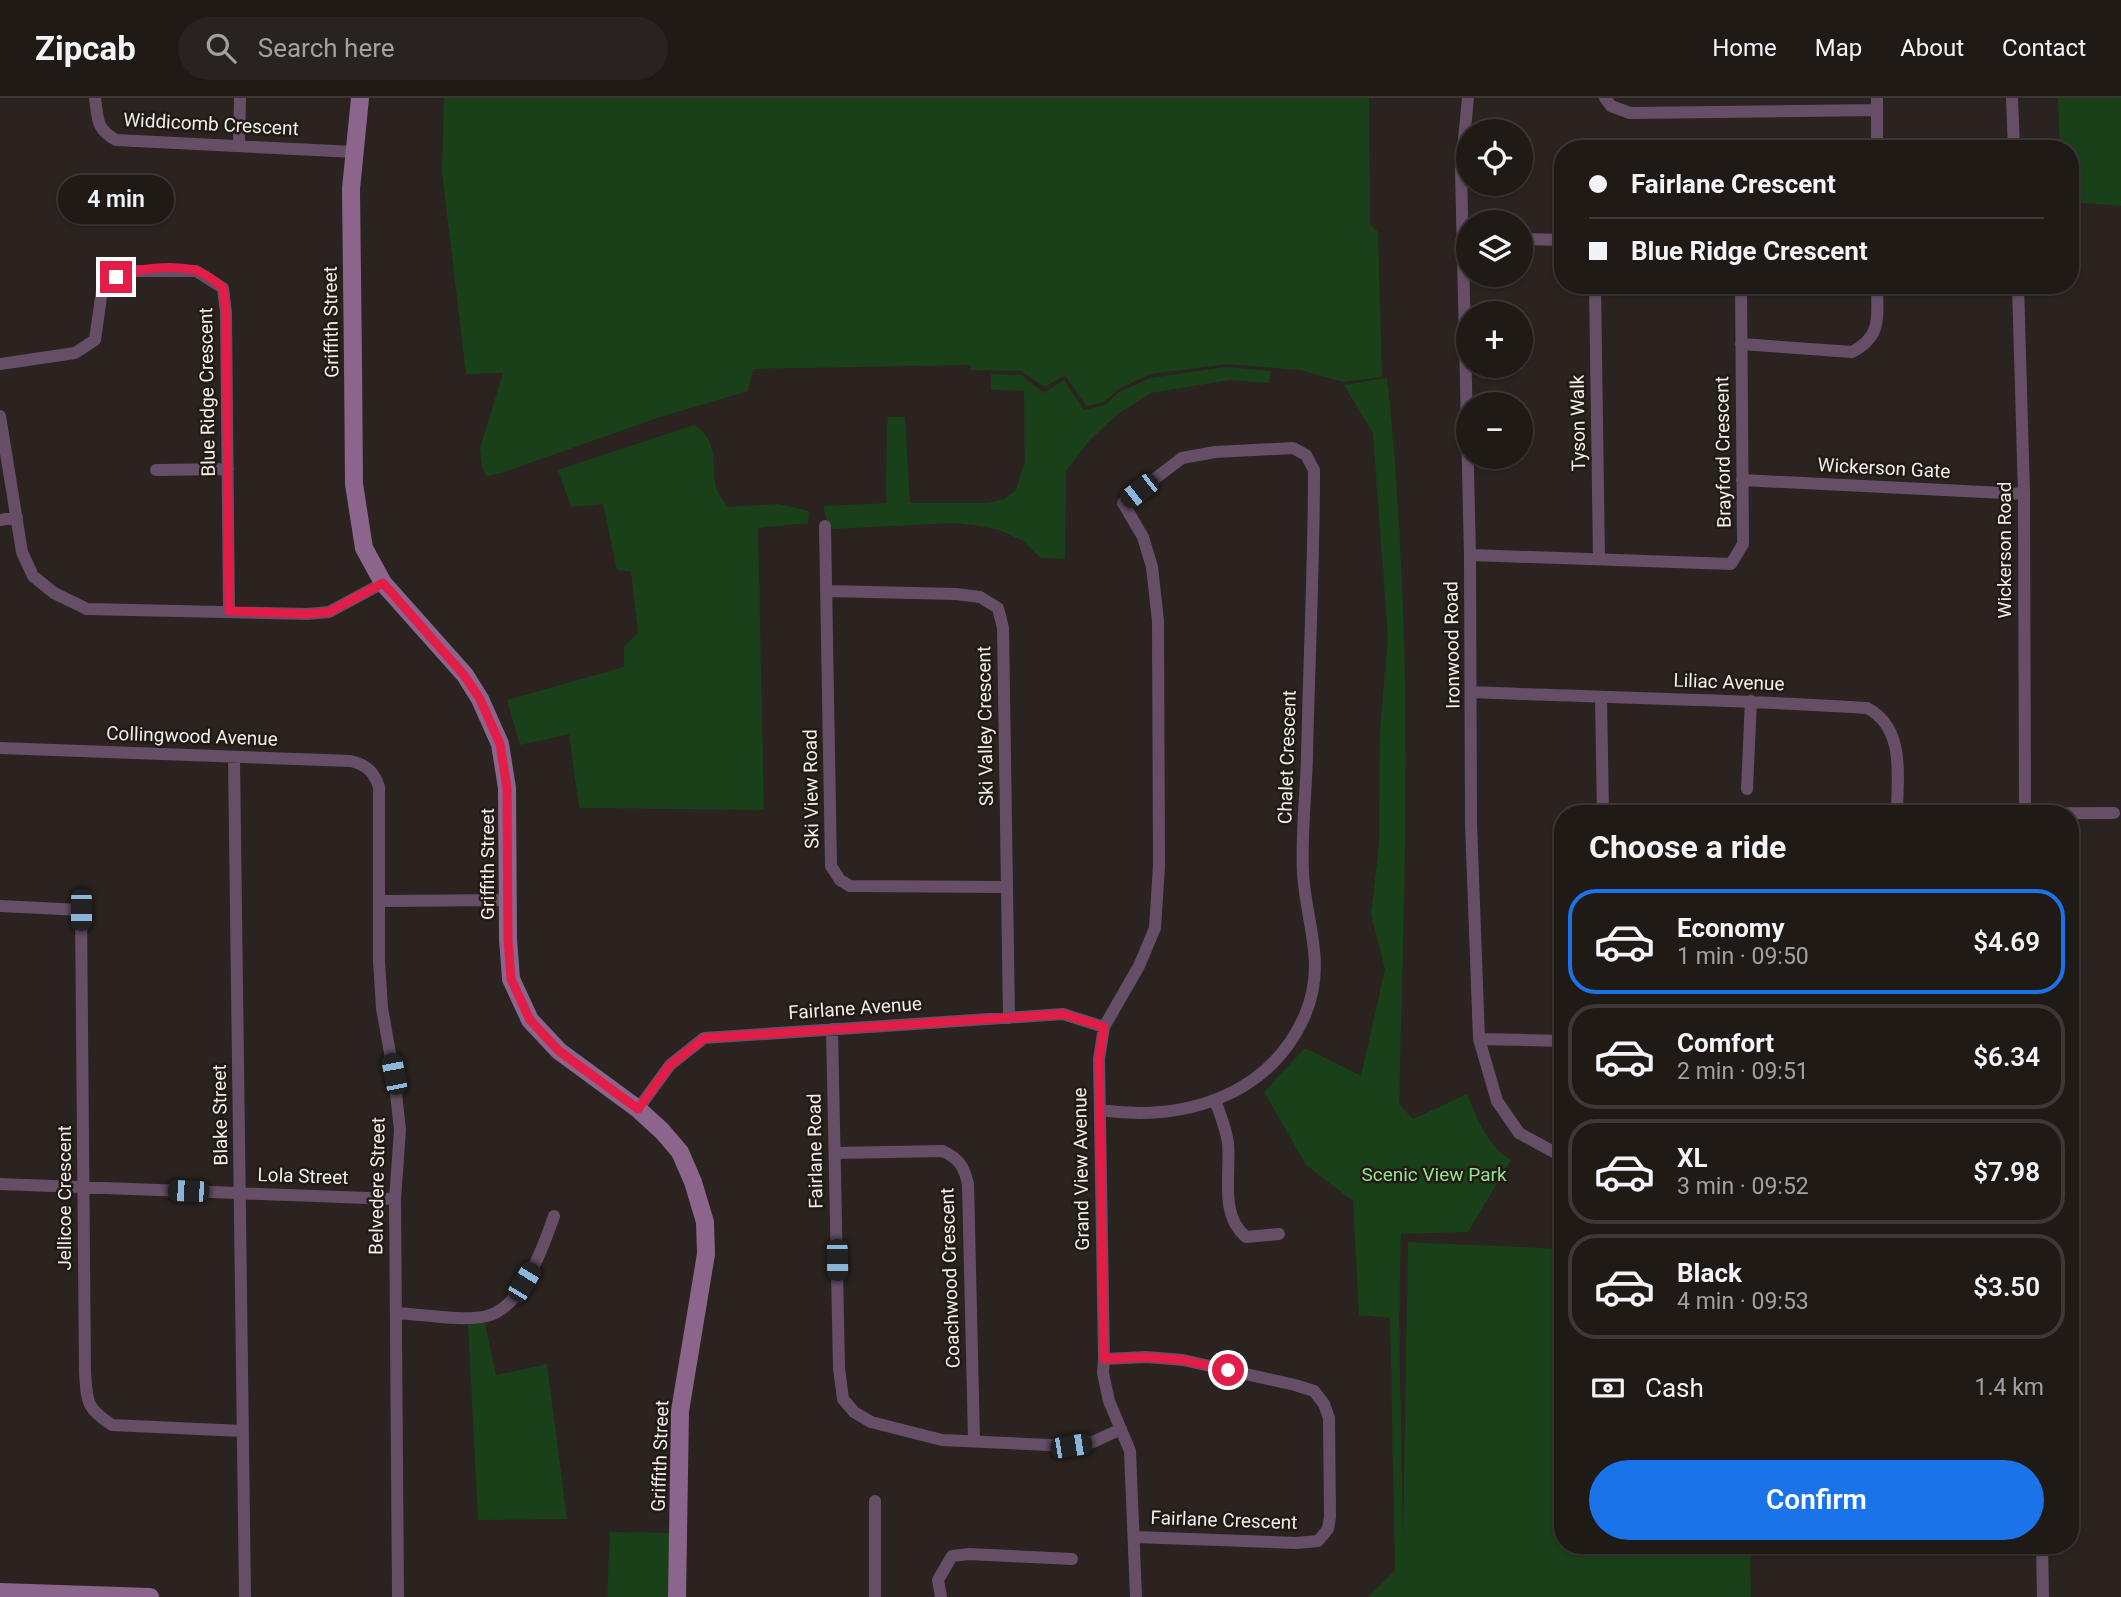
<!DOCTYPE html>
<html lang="en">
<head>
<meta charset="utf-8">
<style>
  body { margin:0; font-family:Roboto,sans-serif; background:#282320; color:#f1f3f6; height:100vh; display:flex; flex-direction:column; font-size:26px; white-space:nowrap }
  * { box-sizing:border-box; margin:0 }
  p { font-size:23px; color:#a2a1a1 }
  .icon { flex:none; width:38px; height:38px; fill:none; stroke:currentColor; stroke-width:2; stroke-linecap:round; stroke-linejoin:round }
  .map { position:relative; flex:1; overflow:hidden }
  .drawer { position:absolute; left:1554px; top:707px; width:525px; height:749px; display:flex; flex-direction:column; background:#201a17; border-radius:28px; box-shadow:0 2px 5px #0004,0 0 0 2px #3d3836 }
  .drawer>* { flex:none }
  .banner { position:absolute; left:1554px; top:42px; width:525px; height:154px; border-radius:28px; box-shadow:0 2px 5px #0004,0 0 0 2px #3d3836; display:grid; align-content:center; height:154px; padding:0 35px; background:#201a17 }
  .buttons { position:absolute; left:1456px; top:21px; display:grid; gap:14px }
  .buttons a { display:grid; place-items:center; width:77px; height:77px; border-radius:50%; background:#201a17; box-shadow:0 2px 5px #0004,0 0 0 2px #3d3836; font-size:35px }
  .end { position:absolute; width:32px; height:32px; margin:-16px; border:9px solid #e11d48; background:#fff; box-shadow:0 0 0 4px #fff }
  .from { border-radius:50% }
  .bubble { position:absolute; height:49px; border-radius:24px; background:#201a17; box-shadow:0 2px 5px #0004,0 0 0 2px #3d3836; font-size:23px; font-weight:600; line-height:49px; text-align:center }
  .car { position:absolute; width:21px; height:42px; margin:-21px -10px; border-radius:9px; box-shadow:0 0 5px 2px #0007; background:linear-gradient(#222 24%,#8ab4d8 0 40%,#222 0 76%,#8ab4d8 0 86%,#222 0) }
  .banner b { display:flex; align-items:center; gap:24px; height:66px; font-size:26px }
  .banner b+b { border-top:2px solid #3d3836 }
  .banner i { width:18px; height:18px; background:#f1f3f6 }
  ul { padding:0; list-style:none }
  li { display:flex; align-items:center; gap:21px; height:105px; margin:0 14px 10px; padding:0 21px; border:4px solid #3d3836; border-radius:28px }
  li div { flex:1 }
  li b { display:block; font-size:26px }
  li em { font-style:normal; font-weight:600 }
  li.on { border-color:#1a73e8 }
  li>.icon { width:63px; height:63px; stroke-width:1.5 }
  h2 { padding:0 35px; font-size:32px; line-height:84px }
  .pay { display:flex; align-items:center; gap:18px; height:77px; padding:0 35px; font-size:26px }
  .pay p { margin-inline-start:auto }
  .button { display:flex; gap:14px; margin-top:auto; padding:14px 35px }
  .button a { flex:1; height:80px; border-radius:42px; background:#1a73e8; color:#fff; font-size:28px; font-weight:600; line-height:80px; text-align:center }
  header { display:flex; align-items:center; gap:42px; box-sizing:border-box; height:98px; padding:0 35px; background:#201a17; border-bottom:2px solid #3d3836 }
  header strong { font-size:33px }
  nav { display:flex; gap:38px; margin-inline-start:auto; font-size:24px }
  .search { width:490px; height:63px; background:#282320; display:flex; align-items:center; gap:18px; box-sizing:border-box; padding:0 24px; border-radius:38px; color:#a2a1a1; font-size:26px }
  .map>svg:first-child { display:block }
  .green { fill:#194018 }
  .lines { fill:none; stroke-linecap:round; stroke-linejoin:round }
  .street { stroke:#664e67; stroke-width:12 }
  .secondary { stroke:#8b658c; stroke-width:18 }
  .route { stroke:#e11d48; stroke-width:9 }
  .labels { text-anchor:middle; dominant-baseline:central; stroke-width:5; stroke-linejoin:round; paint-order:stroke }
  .street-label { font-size:19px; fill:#f3edea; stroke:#211a15 }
  .park-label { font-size:19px; fill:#93e48f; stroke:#211a15 }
</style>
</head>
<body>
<header>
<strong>Zipcab</strong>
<div class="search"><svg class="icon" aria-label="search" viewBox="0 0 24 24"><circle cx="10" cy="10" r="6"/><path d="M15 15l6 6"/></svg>Search here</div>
<nav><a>Home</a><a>Map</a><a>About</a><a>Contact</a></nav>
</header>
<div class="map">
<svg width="2121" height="1499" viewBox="0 0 2121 1499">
  <rect width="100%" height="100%" fill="#2a231f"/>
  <path class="green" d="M 444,0 L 1369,0 L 1370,126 L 1378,134 L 1382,279 L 1343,284 L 1300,272 L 1226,266 L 1151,276 L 1120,290 L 1104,304 L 1086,308 L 1065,277 L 1045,289 L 1021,273 L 971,272 L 971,267 L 753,271 L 748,293 L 657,320 L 502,375 L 486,378 L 482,369 L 480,350 L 503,275 L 466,276 L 442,74 Z
    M 2058,0 L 2121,0 L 2121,108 L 2070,104 L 2070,51 L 2060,51 Z
    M 1226,269 L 1271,273 L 1269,285 L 1230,282 L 1151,295 L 1119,315 L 1090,342 L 1066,373 L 1065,461 L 1041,460 L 1023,443 L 999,432 L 978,428 L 955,425 L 833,431 L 828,426 L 823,408 L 886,405 L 887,319 L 905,319 L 910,405 L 988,405 L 1004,401 L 1016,392 L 1025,363 L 1024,293 L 991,292 L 991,276 L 1021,277 L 1044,295 L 1064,282 L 1084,312 L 1105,307 L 1119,294 L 1151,280 Z
    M 1387,280 C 1393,329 1396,378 1399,428 C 1411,621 1404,813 1399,1006 L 1413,1021 L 1467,996 C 1477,1020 1487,1048 1511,1062 L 1468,1134 L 1401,1136 L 1399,1220 L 1403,1438 L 1408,1144 L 1563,1151 L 1563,1447 L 1750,1447 L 1751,1499 L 1368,1499 L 1395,1472 L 1390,1220 L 1359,1217 L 1353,1103 L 1306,1067 L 1264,994 L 1305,950 L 1361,978 L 1385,871 L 1371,817 L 1379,747 L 1380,631 L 1388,542 L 1373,335 L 1344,287 Z
    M 694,327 C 720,344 711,364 716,389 C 718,396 724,403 728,409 L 778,406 L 809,413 L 808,425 L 758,430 L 764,712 L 579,710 L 569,636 L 520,647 L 507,602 L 624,569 L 624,548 L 638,535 L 631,474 L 617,472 L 603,406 L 571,409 L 558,372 Z
    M 485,1225 L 496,1277 L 547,1266 L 567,1421 L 478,1422 L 468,1226 Z
    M 610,1434 L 671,1435 L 670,1499 L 607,1499 Z"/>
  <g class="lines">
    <path class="street" d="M 95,0 C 98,21 96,31 116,42 L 355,54
      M 1468,0 L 1461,72 L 1470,457 L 1471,725 L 1479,941 L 1497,1003 L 1519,1035 L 1563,1059
      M 1605,0 L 1611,8 L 1630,15 L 1877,12
      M 1877,0 L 1877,51
      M 2012,0 L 2014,51
      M 239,46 L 240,0
      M 1521,141 L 1563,142
      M 1595,187 L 1599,461
      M 2018,187 L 2024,396 L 2025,716
      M 1741,246 L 1852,254 C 1883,238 1877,218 1877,187
      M 0,266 L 75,255 L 95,242 L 102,192 L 116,179 L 131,173 L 196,173 L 223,190 L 226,215 L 229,513
      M 0,318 L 22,454 L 33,478 L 54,495 L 87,511 L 307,516 L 329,514 L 383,485
      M 156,372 L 228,371
      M 1742,382 L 2024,396
      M 0,422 L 17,419
      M 825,428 L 831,768 L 840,782 L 850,788 L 1007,789
      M 1470,457 L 1731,466 L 1743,446 L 1741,187
      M 827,493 L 956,496 L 980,499 L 998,510 L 1003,530 L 1009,920
      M 1472,594 C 1604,600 1735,601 1867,610 C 1906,630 1897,679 1897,716
      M 1601,600 L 1603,716
      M 0,650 L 351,663 C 367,667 374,674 379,689 L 379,863 L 382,910 L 394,977 L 400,1032 L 395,1101 L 398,1499
      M 234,660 L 245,1499
      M 1747,691 L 1751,603
      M 1941,716 L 2114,715
      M 380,803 L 508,802
      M 0,808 L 81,812 L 85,1274 C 87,1304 86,1310 112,1327 L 242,1333
      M 832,931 L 839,1270 L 843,1301 L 854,1314 L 871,1324 L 942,1342 L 1071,1348 L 1093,1344 L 1121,1331
      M 1479,941 L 1563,943
      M 1215,1002 C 1220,1016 1226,1030 1228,1045 C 1231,1076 1219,1117 1246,1139 L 1279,1136
      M 638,1011 L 670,967 L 704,940 L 1063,916 L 1104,929
      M 1100,1012 C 1183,1024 1269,999 1305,917 C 1327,865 1306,826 1303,775 C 1301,737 1306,697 1307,658 C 1309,563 1314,467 1314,372 L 1306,357 L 1293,350 L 1215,354 L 1182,360 L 1123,405 L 1143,439 L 1152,469 L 1158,523 L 1159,768 L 1155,830 L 1139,868 L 1104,929 L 1099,961 L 1104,1261 L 1103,1275 L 1109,1303 L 1130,1353 L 1136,1499
      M 835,1055 L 943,1053 C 959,1061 964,1068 968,1086 L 974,1342
      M 0,1086 L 395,1101
      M 396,1215 C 422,1216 462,1224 487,1218 C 523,1209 543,1149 554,1118
      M 1104,1261 L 1146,1259 L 1183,1262 L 1295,1287 L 1314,1293 L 1324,1306 L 1329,1320 L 1330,1419 L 1328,1431 L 1318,1443 L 1297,1445 L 1135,1439
      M 875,1403 L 875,1499
      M 2042,1447 L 2043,1499
      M 941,1499 L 938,1482 L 952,1458 L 969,1456 L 1072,1461"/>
    <path class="secondary" d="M 360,0 L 351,91 L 353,264 L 354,386 L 364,450 L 383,485 L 465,577 L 480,601 L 500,646 L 507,690 L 508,841 L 511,881 L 530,922 L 559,953 L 638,1011 L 662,1033 L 680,1054 L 693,1084 L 705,1124 L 706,1156 L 680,1313 L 677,1499
      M 0,1494 L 150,1499"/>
  </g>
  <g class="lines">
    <path class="route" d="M 116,179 C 138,170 171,167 195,172 C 205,175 215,183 223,190 L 226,215 L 229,513 L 307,516 L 329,514 L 383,485 L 464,577 L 480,601 L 500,646 L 507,690 L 508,841 L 511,881 L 530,922 L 559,953 L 638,1011 L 670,967 L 705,940 L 1063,916 L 1104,929 L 1099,961 L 1104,1261 L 1146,1259 L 1182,1262 L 1228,1272"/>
  </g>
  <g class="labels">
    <g class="street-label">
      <text transform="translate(211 26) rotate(3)">Widdicomb Crescent</text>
      <text transform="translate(331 224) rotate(-91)">Griffith Street</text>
      <text transform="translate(207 294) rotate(-91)">Blue Ridge Crescent</text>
      <text transform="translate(1578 325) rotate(-91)">Tyson Walk</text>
      <text transform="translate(1723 354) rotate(-91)">Brayford Crescent</text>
      <text transform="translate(1884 370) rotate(3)">Wickerson Gate</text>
      <text transform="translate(2004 452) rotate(-90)">Wickerson Road</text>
      <text transform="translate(1452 547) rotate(-91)">Ironwood Road</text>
      <text transform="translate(1729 584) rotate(2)">Liliac Avenue</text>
      <text transform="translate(985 628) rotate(-91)">Ski Valley Crescent</text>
      <text transform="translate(192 638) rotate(2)">Collingwood Avenue</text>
      <text transform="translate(1287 659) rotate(-88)">Chalet Crescent</text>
      <text transform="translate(811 691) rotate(-91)">Ski View Road</text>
      <text transform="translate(487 766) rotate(-90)">Griffith Street</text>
      <text transform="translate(855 910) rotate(-4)">Fairlane Avenue</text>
      <text transform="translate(220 1017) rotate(-91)">Blake Street</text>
      <text transform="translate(815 1053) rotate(-91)">Fairlane Road</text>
      <text transform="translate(1081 1071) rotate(-91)">Grand View Avenue</text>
      <text transform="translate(303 1078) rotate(2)">Lola Street</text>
      <text transform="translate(377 1088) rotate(-89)">Belvedere Street</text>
      <text transform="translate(64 1100) rotate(-90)">Jellicoe Crescent</text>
      <text transform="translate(950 1180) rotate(-92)">Coachwood Crescent</text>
      <text transform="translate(660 1358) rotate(-88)">Griffith Street</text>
      <text transform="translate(1224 1422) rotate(2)">Fairlane Crescent</text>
    </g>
    <g class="park-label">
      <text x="1434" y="1076">Scenic View Park</text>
    </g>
  </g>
</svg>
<div class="buttons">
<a><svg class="icon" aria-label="locate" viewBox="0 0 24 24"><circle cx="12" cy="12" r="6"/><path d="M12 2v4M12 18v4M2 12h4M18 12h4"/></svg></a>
<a><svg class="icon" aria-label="layers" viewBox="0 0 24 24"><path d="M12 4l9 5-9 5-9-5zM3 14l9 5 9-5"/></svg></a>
<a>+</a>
<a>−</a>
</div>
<i class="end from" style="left:1228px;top:1272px"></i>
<i class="end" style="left:116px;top:179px"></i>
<div class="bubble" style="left:58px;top:77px;width:116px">4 min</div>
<i class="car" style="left:1139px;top:393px;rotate:232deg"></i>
<i class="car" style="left:81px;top:812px;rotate:180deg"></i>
<i class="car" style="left:394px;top:976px;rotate:349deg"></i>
<i class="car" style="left:188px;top:1093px;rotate:272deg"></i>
<i class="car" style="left:837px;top:1162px;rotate:179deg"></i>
<i class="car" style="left:524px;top:1184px;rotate:31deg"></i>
<i class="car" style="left:1071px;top:1348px;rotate:81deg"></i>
<div class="banner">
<b><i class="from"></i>Fairlane Crescent</b>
<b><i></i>Blue Ridge Crescent</b>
</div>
<section class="drawer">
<h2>Choose a ride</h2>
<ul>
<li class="on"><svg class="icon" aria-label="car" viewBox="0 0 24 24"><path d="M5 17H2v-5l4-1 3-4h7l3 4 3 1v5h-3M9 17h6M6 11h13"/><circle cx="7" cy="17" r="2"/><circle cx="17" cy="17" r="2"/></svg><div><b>Economy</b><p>1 min · 09:50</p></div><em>$4.69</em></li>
<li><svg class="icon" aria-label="car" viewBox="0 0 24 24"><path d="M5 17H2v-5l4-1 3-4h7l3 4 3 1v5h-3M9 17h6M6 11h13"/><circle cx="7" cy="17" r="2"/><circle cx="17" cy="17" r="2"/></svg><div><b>Comfort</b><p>2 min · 09:51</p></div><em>$6.34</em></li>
<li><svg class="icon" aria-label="car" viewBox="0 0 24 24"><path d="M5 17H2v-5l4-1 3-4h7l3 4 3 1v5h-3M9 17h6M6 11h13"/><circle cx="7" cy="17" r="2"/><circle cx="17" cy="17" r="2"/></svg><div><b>XL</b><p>3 min · 09:52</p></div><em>$7.98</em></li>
<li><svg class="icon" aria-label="car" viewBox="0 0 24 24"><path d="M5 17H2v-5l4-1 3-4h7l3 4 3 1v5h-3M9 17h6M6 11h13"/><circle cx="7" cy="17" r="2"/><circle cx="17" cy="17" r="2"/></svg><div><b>Black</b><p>4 min · 09:53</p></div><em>$3.50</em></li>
</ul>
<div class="pay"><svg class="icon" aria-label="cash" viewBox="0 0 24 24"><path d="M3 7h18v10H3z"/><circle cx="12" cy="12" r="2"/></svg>Cash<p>1.4 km</p></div>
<div class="button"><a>Confirm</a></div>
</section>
</div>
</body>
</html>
